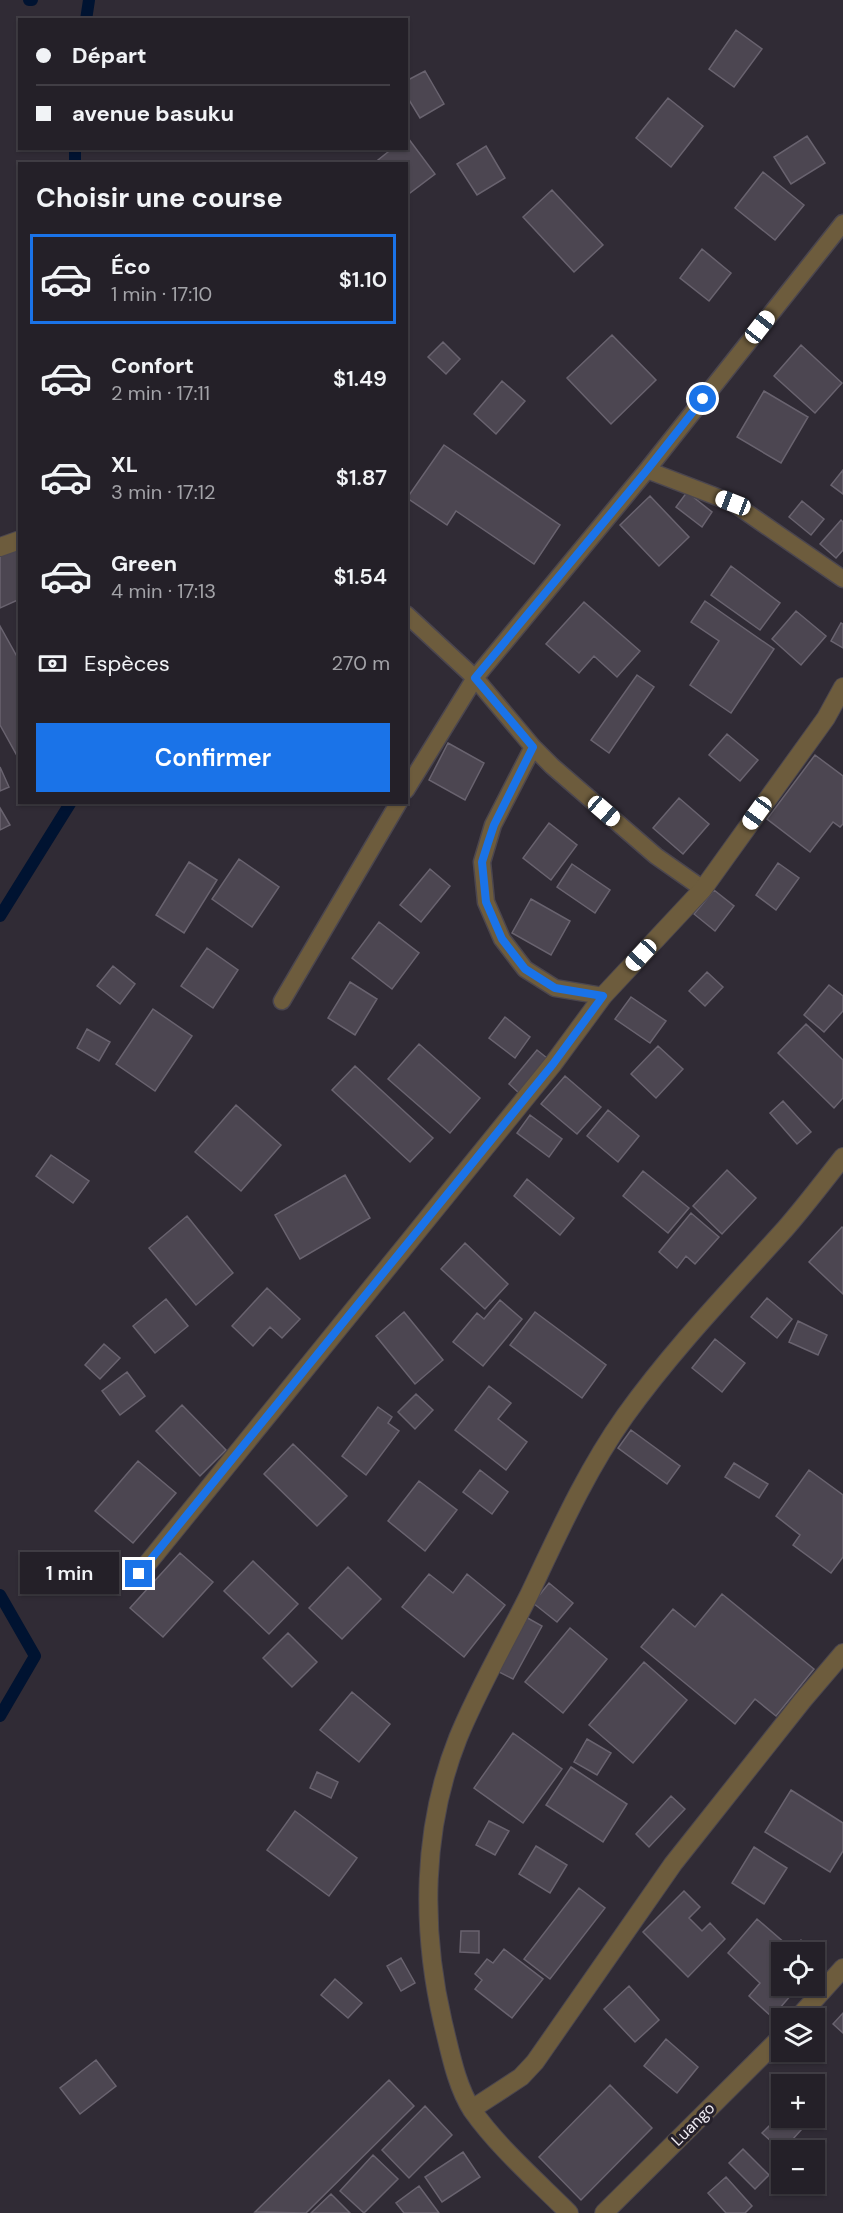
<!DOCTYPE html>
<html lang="fr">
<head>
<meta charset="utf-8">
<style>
  body { margin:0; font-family:"DM Sans",sans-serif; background:#302d34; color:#f1f3f6; height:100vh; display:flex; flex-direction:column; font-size:22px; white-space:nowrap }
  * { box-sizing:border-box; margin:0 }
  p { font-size:20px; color:#a3a3a8 }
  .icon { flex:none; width:33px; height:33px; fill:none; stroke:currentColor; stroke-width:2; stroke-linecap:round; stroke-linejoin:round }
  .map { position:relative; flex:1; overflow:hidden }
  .side { position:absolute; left:18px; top:162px; width:390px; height:642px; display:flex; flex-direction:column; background:#242028; border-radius:0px; box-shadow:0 2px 4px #0004,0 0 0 2px #413e45 }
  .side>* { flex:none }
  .guide { position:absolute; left:18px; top:18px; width:390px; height:132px; border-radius:0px; box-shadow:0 2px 4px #0004,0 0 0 2px #413e45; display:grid; align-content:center; height:132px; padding:0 18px; background:#242028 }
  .tools { position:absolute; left:771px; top:1942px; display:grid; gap:12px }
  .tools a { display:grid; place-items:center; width:54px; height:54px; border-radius:0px; background:#242028; box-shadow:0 2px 4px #0004,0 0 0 2px #413e45; font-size:30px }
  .end { position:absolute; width:27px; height:27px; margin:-14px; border:8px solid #1a73e8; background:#fff; box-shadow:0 0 0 3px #fff }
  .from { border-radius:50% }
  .bubble { position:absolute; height:42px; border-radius:0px; background:#242028; box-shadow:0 2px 4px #0004,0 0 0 2px #413e45; font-size:20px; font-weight:600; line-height:42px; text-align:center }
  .car { position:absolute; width:18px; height:36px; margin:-18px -9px; border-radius:8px; box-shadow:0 0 4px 2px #0007; background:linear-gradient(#fff 24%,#345 0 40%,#fff 0 76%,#345 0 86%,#fff 0) }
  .guide b { display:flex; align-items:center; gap:21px; height:57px; font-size:22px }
  .guide b+b { border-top:2px solid #413e45 }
  .guide i { width:15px; height:15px; background:#f1f3f6 }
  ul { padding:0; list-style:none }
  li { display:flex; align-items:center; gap:18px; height:90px; margin:0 12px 9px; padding:0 6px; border:3px solid transparent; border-radius:0px }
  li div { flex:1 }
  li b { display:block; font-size:22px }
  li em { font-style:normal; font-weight:600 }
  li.current { border-color:#1a73e8 }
  li>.icon { width:54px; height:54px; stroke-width:1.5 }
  h2 { padding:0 18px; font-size:27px; line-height:72px }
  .pay { display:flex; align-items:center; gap:15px; height:66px; padding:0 18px; font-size:22px }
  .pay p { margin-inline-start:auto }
  .primary-button { display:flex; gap:12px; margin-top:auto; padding:12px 18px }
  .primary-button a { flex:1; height:69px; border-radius:0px; background:#1a73e8; color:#fff; font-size:24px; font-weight:600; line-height:69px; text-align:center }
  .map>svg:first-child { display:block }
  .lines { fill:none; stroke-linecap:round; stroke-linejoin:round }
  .stream { stroke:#001331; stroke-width:12 }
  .building { fill:#4c4651; stroke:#69636f; stroke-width:1.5 }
  .lane-casing { stroke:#4b464f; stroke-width:19 }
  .street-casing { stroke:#4b464f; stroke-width:20 }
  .lane { stroke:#6d5c3d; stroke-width:16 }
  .street { stroke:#6d5c3d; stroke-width:18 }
  .route { stroke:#1a73e8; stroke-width:8 }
  .labels { text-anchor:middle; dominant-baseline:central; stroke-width:6; stroke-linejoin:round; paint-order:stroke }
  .street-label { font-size:16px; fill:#efebf2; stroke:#26212b }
</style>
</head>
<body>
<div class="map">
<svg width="843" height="2213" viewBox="0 0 843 2213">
  <rect width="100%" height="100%" fill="#302b35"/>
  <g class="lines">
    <path class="stream" d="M 29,0 L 32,0
      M 86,20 L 89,0
      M 75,148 L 75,164
      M 0,916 L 71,802
      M 0,1595 L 35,1656 L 0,1716"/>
  </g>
  <path class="building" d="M 736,30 L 762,49 L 734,87 L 709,69 Z
    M 425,71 L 444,104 L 420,118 L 406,95 L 406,81 Z
    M 668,98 L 703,126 L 671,167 L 636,138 Z
    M 807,136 L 825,163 L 791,184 L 774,157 Z
    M 408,138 L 435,174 L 406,196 L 406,164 L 373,164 L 393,148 L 406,148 Z
    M 486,146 L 505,178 L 477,195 L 457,164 Z
    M 763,172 L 804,205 L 775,240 L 735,208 Z
    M 552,190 L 603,245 L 574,272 L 523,217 Z
    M 702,249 L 731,273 L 709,301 L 680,278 Z
    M 612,335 L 656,380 L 611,424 L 567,378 Z
    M 443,342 L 460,359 L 446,374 L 428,357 Z
    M 801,345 L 842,383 L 815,413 L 774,376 Z
    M 502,381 L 525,401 L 496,434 L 474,414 Z
    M 764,391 L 808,417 L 781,463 L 737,437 Z
    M 444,445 L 560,525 L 534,564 L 456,511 L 447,525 L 407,498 Z
    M 843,470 L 843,494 L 831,485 Z
    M 687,492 L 712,512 L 702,527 L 676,507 Z
    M 650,496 L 689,537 L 659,566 L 620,525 Z
    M 802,501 L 824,519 L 811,535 L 789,517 Z
    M 841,520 L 843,522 L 843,550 L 836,558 L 820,544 Z
    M 20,545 L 20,599 L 0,608 L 0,554 Z
    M 731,566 L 780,603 L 760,630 L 711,595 Z
    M 705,601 L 774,649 L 731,713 L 690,685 L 719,641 L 691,622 Z
    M 584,602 L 640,651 L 617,677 L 594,656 L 579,673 L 546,644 Z
    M 796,611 L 826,636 L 801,665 L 772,639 Z
    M 841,623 L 843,624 L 843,648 L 831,641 Z
    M 0,626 L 20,662 L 20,761 L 0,725 Z
    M 637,675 L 654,687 L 609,753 L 591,740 Z
    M 727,734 L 758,760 L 740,781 L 709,755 Z
    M 448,743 L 484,763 L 465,800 L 429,780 Z
    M 815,755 L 843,776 L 843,824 L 840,827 L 833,822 L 810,852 L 767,819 Z
    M 0,767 L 9,787 L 0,791 Z
    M 679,798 L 709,824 L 683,854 L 653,828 Z
    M 0,808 L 10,825 L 0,830 Z
    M 549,823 L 577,845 L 551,880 L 523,858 Z
    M 239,859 L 279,887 L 252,927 L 212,899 Z
    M 189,862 L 217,880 L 184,933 L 156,915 Z
    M 778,863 L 799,878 L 776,910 L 756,895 Z
    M 572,864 L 610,890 L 595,913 L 557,887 Z
    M 430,869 L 450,886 L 421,922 L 400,905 Z
    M 714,890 L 734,906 L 715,931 L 694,914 Z
    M 531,899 L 570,921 L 551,955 L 512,933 Z
    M 379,922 L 419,953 L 392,989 L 352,958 Z
    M 207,948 L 238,970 L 213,1008 L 181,986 Z
    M 113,966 L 135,984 L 120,1004 L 97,986 Z
    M 707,972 L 723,987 L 705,1006 L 689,991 Z
    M 350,982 L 377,999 L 355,1035 L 328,1018 Z
    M 829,985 L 843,996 L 843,1011 L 824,1032 L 804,1015 Z
    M 631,997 L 666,1021 L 650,1043 L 615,1019 Z
    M 153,1009 L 192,1036 L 155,1091 L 116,1064 Z
    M 505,1017 L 530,1037 L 515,1058 L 489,1038 Z
    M 806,1024 L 843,1060 L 843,1098 L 834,1108 L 778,1053 Z
    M 87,1029 L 110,1042 L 99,1061 L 77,1048 Z
    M 419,1044 L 480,1098 L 450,1133 L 388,1079 Z
    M 658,1046 L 683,1069 L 656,1098 L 631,1074 Z
    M 537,1050 L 547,1058 L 519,1093 L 509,1084 Z
    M 355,1066 L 433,1138 L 410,1162 L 332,1090 Z
    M 565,1076 L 601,1107 L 577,1134 L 541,1104 Z
    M 783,1101 L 811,1132 L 797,1144 L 770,1113 Z
    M 236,1105 L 281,1145 L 241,1191 L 195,1152 Z
    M 608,1110 L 639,1136 L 618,1162 L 587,1136 Z
    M 530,1115 L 562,1139 L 549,1157 L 517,1133 Z
    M 51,1155 L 89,1181 L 73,1203 L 36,1176 Z
    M 727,1170 L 756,1198 L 722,1234 L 693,1206 Z
    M 643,1171 L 689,1208 L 668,1233 L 623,1196 Z
    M 345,1175 L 370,1218 L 300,1259 L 275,1215 Z
    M 527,1179 L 574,1218 L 560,1235 L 514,1196 Z
    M 691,1213 L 719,1237 L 695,1264 L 686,1256 L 677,1268 L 659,1252 Z
    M 187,1216 L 233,1273 L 196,1305 L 149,1248 Z
    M 842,1227 L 843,1228 L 843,1294 L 809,1262 Z
    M 465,1243 L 508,1284 L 485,1309 L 441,1269 Z
    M 267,1288 L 300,1319 L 282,1338 L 270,1327 L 253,1346 L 232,1326 Z
    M 767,1298 L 792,1319 L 777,1338 L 751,1317 Z
    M 166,1299 L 188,1326 L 155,1353 L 133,1326 Z
    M 500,1300 L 522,1319 L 483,1366 L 453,1342 L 477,1313 L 484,1319 Z
    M 404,1312 L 443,1360 L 415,1384 L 376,1336 Z
    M 535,1312 L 606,1365 L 582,1398 L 510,1345 Z
    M 798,1321 L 827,1335 L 818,1355 L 789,1342 Z
    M 715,1339 L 745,1363 L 722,1392 L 692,1368 Z
    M 104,1344 L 120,1358 L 100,1379 L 85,1365 Z
    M 127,1372 L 145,1396 L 120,1415 L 102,1391 Z
    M 489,1386 L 511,1403 L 498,1419 L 527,1442 L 506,1470 L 455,1430 Z
    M 416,1394 L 433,1410 L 415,1429 L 398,1412 Z
    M 182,1405 L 226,1450 L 200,1476 L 156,1431 Z
    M 378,1407 L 392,1417 L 388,1423 L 399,1431 L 366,1475 L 342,1456 Z
    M 631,1430 L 680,1466 L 667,1484 L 618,1448 Z
    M 293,1444 L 347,1496 L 317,1526 L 264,1474 Z
    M 138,1461 L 176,1493 L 133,1543 L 95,1511 Z
    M 734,1463 L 768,1484 L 759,1498 L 725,1477 Z
    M 480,1470 L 508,1492 L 492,1514 L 463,1492 Z
    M 809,1470 L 843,1495 L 843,1557 L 831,1573 L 793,1545 L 800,1535 L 776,1516 Z
    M 419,1481 L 457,1510 L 425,1551 L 388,1521 Z
    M 180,1553 L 213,1582 L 163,1637 L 130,1608 Z
    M 253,1561 L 298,1604 L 269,1634 L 224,1591 Z
    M 348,1567 L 381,1599 L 342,1639 L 309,1608 Z
    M 429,1574 L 453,1593 L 467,1574 L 505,1605 L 464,1657 L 402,1607 Z
    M 549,1583 L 573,1603 L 557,1622 L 533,1603 Z
    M 722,1594 L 814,1669 L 776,1716 L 755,1699 L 735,1724 L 641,1647 L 673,1609 L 695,1627 Z
    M 524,1616 L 542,1626 L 513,1679 L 495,1670 Z
    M 570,1628 L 607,1659 L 563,1713 L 525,1682 Z
    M 288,1633 L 317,1662 L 292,1687 L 263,1658 Z
    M 644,1662 L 687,1700 L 633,1763 L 589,1725 Z
    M 352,1692 L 390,1724 L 359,1762 L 320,1730 Z
    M 513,1733 L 562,1769 L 523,1823 L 474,1788 Z
    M 587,1739 L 611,1753 L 597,1775 L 574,1762 Z
    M 571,1767 L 627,1804 L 603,1842 L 546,1805 Z
    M 317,1772 L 338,1782 L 331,1798 L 310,1788 Z
    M 791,1790 L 843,1823 L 843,1851 L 830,1872 L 765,1832 Z
    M 671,1796 L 685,1809 L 649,1847 L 636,1834 Z
    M 295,1811 L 357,1858 L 329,1896 L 267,1850 Z
    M 489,1821 L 509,1831 L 495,1855 L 476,1845 Z
    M 536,1846 L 567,1865 L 550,1893 L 519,1874 Z
    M 754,1847 L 787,1868 L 764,1904 L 732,1883 Z
    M 579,1888 L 605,1908 L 550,1979 L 524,1959 Z
    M 684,1891 L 700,1907 L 689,1918 L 702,1931 L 710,1923 L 725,1939 L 688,1977 L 643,1932 Z
    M 757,1919 L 793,1950 L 801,1940 L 822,1960 L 814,1968 L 814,1953 L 782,1953 L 782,1986 L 799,1986 L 772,2017 L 749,1996 L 760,1983 L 728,1953 Z
    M 461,1931 L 479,1931 L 479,1953 L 460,1952 Z
    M 504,1949 L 543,1979 L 512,2018 L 475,1989 L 482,1980 L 475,1974 L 487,1959 L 493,1963 Z
    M 401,1958 L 415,1983 L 401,1991 L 387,1966 Z
    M 335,1979 L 362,2003 L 348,2018 L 321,1995 Z
    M 629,1986 L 659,2020 L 635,2042 L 604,2009 Z
    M 843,2013 L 843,2033 L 833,2024 Z
    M 666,2039 L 698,2067 L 677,2093 L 644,2066 Z
    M 96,2060 L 116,2086 L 80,2114 L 60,2088 Z
    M 389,2080 L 414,2106 L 306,2213 L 255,2212 Z
    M 610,2085 L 652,2128 L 581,2200 L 539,2157 Z
    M 425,2106 L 452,2135 L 409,2178 L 382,2150 Z
    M 782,2113 L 782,2118 L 812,2118 L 782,2151 L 762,2133 Z
    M 743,2149 L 769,2175 L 755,2189 L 729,2163 Z
    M 463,2152 L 480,2177 L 442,2202 L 425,2177 Z
    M 373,2155 L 398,2179 L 364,2213 L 340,2191 Z
    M 726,2177 L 752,2206 L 745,2213 L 726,2213 L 708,2193 Z
    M 419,2186 L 439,2213 L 404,2213 L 396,2203 Z
    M 331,2194 L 350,2213 L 311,2213 Z"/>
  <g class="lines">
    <g class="lane-casing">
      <path id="lane" d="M 647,470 L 733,503 L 843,579
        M 406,614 L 475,678 L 533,747 L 552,766 L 656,856 L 703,889
        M 533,747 L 493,825 L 482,862 L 486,902 L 502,939 L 525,969 L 555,988 L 603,996
        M 406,790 L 475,678 L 647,470 L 843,223
        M 282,1001 L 399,802"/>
    </g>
    <g class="street-casing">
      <path id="street" d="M 0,547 L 20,540
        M 139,1574 L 553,1064 L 603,996 L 703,889 L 826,718 L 843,687
        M 797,2019 L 843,1968
        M 472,2109 L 521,2077 L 535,2062 L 673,1864 L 803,1700 L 843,1653
        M 569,2213 C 537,2181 498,2147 472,2110 C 456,2085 450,2051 443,2023 C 421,1929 422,1828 458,1738 C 477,1691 506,1641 529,1595 C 558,1534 586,1471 625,1416 C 673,1349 730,1290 785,1229 C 805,1206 824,1181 843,1157
        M 604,2213 L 782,2036"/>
    </g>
    <use href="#lane" class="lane"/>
    <use href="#street" class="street"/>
  </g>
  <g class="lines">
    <path class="route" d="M 139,1574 L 553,1064 L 603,996 L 555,988 L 525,969 L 502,939 L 486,902 L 482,862 L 488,843 L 494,825 L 533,747 L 475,678 L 647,470 L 703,399"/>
  </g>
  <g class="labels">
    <g class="street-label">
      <text transform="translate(693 2124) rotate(-45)">Luango</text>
    </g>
  </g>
</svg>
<div class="tools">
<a><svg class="icon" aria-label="locate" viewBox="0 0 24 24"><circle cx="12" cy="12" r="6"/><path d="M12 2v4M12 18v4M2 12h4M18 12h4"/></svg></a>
<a><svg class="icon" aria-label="layers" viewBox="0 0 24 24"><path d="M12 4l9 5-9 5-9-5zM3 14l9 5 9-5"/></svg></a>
<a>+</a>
<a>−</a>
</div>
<i class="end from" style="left:703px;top:399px"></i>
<i class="end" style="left:139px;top:1574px"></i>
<div class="bubble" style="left:20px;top:1552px;width:99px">1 min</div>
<i class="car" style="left:760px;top:327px;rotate:38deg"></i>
<i class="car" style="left:733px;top:503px;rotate:291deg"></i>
<i class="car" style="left:604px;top:811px;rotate:131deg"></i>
<i class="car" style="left:757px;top:813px;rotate:216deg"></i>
<i class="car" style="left:641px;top:955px;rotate:223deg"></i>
<div class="guide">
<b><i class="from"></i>Départ</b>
<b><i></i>avenue basuku</b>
</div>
<section class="side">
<h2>Choisir une course</h2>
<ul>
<li class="current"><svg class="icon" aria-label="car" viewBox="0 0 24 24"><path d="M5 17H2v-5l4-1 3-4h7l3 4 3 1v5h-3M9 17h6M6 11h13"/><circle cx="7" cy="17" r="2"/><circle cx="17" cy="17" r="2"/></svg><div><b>Éco</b><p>1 min · 17:10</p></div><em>$1.10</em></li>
<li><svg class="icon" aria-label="car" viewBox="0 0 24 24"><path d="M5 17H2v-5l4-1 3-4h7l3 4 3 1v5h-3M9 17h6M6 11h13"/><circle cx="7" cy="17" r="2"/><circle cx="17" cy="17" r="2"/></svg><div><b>Confort</b><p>2 min · 17:11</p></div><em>$1.49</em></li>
<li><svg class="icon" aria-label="car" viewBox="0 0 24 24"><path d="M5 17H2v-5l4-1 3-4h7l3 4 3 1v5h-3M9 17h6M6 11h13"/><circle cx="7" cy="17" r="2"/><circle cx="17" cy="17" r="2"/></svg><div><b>XL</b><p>3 min · 17:12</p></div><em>$1.87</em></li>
<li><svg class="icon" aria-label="car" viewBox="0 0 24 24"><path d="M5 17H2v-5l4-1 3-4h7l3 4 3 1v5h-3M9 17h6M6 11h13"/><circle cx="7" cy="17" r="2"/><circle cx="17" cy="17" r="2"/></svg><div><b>Green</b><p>4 min · 17:13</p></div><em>$1.54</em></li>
</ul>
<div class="pay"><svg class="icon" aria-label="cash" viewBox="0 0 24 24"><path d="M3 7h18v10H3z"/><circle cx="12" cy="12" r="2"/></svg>Espèces<p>270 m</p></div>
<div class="primary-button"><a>Confirmer</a></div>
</section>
</div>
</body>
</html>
